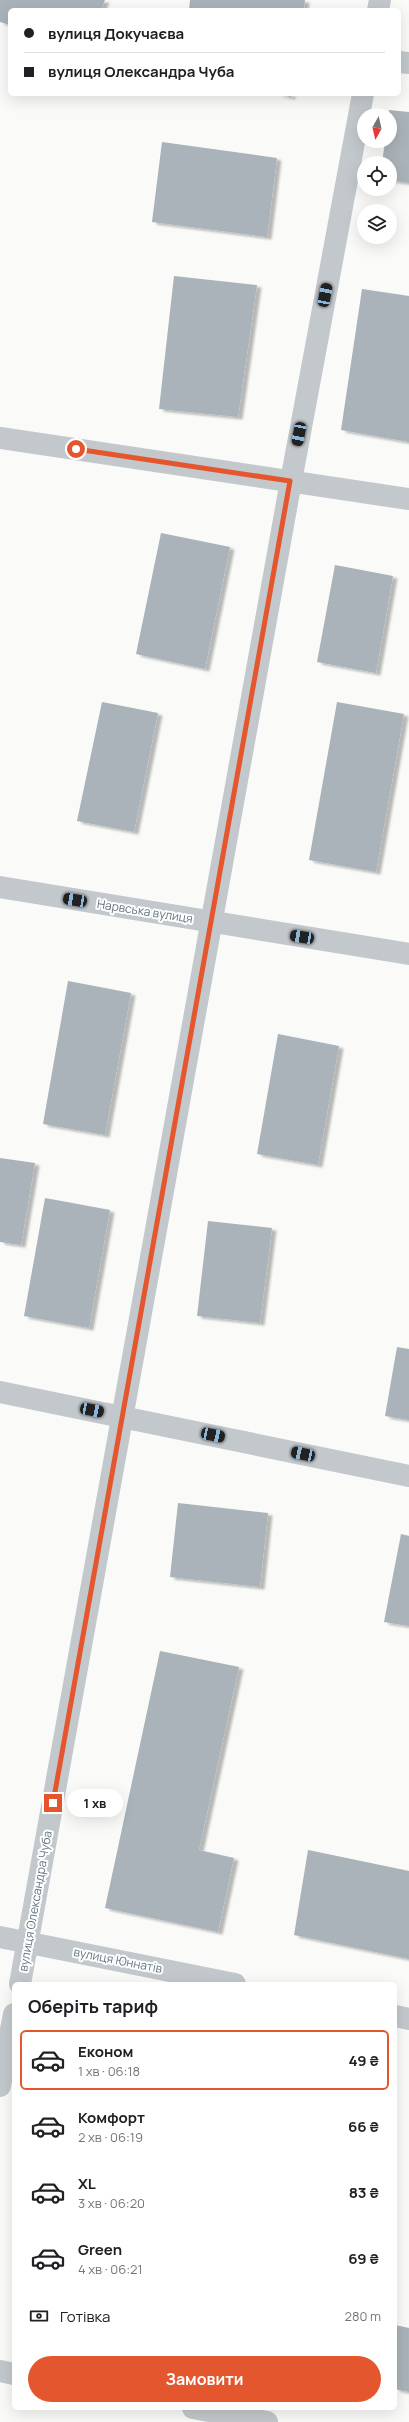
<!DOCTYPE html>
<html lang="uk">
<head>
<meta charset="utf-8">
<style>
  body { margin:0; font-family:Manrope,sans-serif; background:#f6f6f6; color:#202124; height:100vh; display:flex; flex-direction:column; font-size:15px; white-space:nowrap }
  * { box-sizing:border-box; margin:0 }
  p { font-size:13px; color:#757577 }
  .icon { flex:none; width:22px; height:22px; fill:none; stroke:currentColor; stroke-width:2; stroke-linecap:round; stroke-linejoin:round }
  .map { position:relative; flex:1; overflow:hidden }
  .drawer { position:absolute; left:12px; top:1982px; width:385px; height:428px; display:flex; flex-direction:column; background:#fff; border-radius:6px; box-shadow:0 4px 16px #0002 }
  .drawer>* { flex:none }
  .hud { position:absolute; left:8px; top:8px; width:393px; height:88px; border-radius:6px; box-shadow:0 4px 16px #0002; display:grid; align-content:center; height:88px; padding:0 16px; background:#fff }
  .needle { width:26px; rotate:188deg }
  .buttons { position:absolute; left:357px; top:108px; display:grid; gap:8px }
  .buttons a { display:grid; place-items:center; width:40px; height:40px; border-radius:50%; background:#fff; box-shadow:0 4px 16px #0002; font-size:20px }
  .end { position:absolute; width:18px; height:18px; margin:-9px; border:5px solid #e4572e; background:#fff; box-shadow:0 0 0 2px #fff }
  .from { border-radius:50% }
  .bubble { position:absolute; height:28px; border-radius:14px; background:#fff; box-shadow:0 4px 16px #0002; font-size:13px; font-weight:700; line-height:28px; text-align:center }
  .car { position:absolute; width:12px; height:24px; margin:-12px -6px; border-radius:5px; box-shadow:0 0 3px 1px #0007; background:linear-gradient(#222 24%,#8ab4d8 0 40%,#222 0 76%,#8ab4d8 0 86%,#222 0) }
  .hud b { display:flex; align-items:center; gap:14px; height:38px; font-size:15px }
  .hud b+b { border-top:1px solid #e0e0e0 }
  .hud i { width:10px; height:10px; background:#202124 }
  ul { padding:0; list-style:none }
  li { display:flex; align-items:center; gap:12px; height:60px; margin:0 8px 6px; padding:0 8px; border:2px solid transparent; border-radius:6px }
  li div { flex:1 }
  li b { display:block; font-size:15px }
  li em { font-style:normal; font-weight:700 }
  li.selected { border-color:#e4572e }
  li>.icon { width:36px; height:36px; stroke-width:1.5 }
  h2 { padding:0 16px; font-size:18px; line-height:48px }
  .pay { display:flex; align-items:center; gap:10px; height:44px; padding:0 16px; font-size:15px }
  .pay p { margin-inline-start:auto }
  .button { display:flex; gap:8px; margin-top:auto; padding:8px 16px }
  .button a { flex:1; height:46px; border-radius:24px; background:#e4572e; color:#fff; font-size:16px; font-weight:700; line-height:46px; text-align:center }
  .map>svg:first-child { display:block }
  .building { fill:#aab3b9; filter:url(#shadow) }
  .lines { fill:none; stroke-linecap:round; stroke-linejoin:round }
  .street { stroke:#c3c8cc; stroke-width:22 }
  .route { stroke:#e4572e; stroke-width:5 }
  .labels { text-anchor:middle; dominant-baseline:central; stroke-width:4; stroke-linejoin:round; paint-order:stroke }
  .street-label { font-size:12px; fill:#657683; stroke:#fff }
</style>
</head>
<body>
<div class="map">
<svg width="409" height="2422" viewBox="0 0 409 2422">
  <defs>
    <filter id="shadow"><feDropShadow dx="4.5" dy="2.5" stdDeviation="1" flood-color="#0004"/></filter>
  </defs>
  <rect width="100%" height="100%" fill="#fafaf8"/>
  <path class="building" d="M 0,0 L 105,0 L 101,10 L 10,10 L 10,25 L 0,22 Z
    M 190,0 L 305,0 L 304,10 L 189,10 Z
    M 276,94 L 291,94 L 291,97 Z
    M 389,110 L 409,112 L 409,183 L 390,180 L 390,163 L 382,163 L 385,141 L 390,141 Z
    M 162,142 L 277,158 L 267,237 L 152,222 Z
    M 174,276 L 257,285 L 238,417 L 159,409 Z
    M 362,289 L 409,296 L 409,442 L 341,430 Z
    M 161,533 L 230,547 L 205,669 L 136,654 Z
    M 335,565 L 393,576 L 376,673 L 317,662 Z
    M 102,702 L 158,713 L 134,832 L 77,821 Z
    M 337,702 L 404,714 L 376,872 L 309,860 Z
    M 68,981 L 131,993 L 105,1135 L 43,1124 Z
    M 278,1034 L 339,1046 L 318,1165 L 257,1154 Z
    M 0,1158 L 35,1163 L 21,1245 L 0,1242 Z
    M 45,1198 L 110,1210 L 89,1328 L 24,1316 Z
    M 208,1221 L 272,1228 L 260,1323 L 197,1316 Z
    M 397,1347 L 409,1349 L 409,1420 L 385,1416 Z
    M 178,1503 L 268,1513 L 260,1587 L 170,1577 Z
    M 401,1534 L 409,1536 L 409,1626 L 384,1622 Z
    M 160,1651 L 239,1667 L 199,1850 L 234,1858 L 218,1932 L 105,1908 Z
    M 308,1850 L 409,1871 L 409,1959 L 294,1935 Z
    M 395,2325 L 409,2328 L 409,2392 L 395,2389 Z"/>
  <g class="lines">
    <path class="street" d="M 378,10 L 380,0
      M 399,62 L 409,63
      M 0,438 L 409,499
      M 0,887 L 409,954
      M 0,1392 L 409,1476
      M 0,1937 L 235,1984
      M 20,1984 L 291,481 L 363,94
      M 395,2016 L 409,2019
      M 0,2086 L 14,2014
      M 0,2371 L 14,2374
      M 193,2408 L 267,2422"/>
  </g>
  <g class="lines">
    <path class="route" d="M 53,1803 L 290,481 L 76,449"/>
  </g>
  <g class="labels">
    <g class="street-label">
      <text transform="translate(145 911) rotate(9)">Нарвська вулиця</text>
      <text transform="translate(35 1901) rotate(-80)">вулиця Олександра Чуба</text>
      <text transform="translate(118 1960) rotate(11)">вулиця Юннатів</text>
    </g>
  </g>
</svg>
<div class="buttons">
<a><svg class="needle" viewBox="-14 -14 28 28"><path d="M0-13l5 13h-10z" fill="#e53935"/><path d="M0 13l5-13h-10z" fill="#757577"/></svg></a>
<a><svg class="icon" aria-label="locate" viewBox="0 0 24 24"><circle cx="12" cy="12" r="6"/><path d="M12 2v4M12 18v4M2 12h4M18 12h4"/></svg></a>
<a><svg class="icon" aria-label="layers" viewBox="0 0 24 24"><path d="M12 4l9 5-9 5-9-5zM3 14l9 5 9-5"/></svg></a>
</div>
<i class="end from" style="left:76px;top:449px"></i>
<i class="end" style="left:53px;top:1803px"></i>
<div class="bubble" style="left:67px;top:1789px;width:56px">1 хв</div>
<i class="car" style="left:325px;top:295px;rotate:11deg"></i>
<i class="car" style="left:299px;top:434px;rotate:191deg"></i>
<i class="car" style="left:75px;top:900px;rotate:279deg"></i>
<i class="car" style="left:302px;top:937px;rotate:279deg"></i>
<i class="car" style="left:92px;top:1410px;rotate:101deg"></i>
<i class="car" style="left:213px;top:1435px;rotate:102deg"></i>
<i class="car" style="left:303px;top:1454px;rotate:282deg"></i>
<div class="hud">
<b><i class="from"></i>вулиця Докучаєва</b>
<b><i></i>вулиця Олександра Чуба</b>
</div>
<section class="drawer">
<h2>Оберіть тариф</h2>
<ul>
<li class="selected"><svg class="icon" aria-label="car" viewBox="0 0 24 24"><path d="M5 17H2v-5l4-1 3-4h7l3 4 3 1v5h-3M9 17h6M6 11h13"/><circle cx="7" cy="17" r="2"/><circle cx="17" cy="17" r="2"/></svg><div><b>Економ</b><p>1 хв · 06:18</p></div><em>49 ₴</em></li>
<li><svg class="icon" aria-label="car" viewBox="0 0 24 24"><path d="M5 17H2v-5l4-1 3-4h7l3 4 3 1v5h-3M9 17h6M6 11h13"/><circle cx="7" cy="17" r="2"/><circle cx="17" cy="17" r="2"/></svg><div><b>Комфорт</b><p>2 хв · 06:19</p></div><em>66 ₴</em></li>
<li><svg class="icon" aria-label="car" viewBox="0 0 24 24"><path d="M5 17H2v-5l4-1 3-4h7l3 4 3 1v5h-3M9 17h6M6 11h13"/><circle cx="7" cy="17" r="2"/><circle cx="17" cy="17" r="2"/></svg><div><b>XL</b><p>3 хв · 06:20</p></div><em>83 ₴</em></li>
<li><svg class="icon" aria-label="car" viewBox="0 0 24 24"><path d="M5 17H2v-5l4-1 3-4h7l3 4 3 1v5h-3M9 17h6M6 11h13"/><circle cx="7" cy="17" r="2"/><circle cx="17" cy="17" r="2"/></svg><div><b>Green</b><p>4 хв · 06:21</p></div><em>69 ₴</em></li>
</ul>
<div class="pay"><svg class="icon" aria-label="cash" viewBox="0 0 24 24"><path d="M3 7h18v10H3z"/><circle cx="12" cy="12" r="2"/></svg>Готівка<p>280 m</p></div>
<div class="button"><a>Замовити</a></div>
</section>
</div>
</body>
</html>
